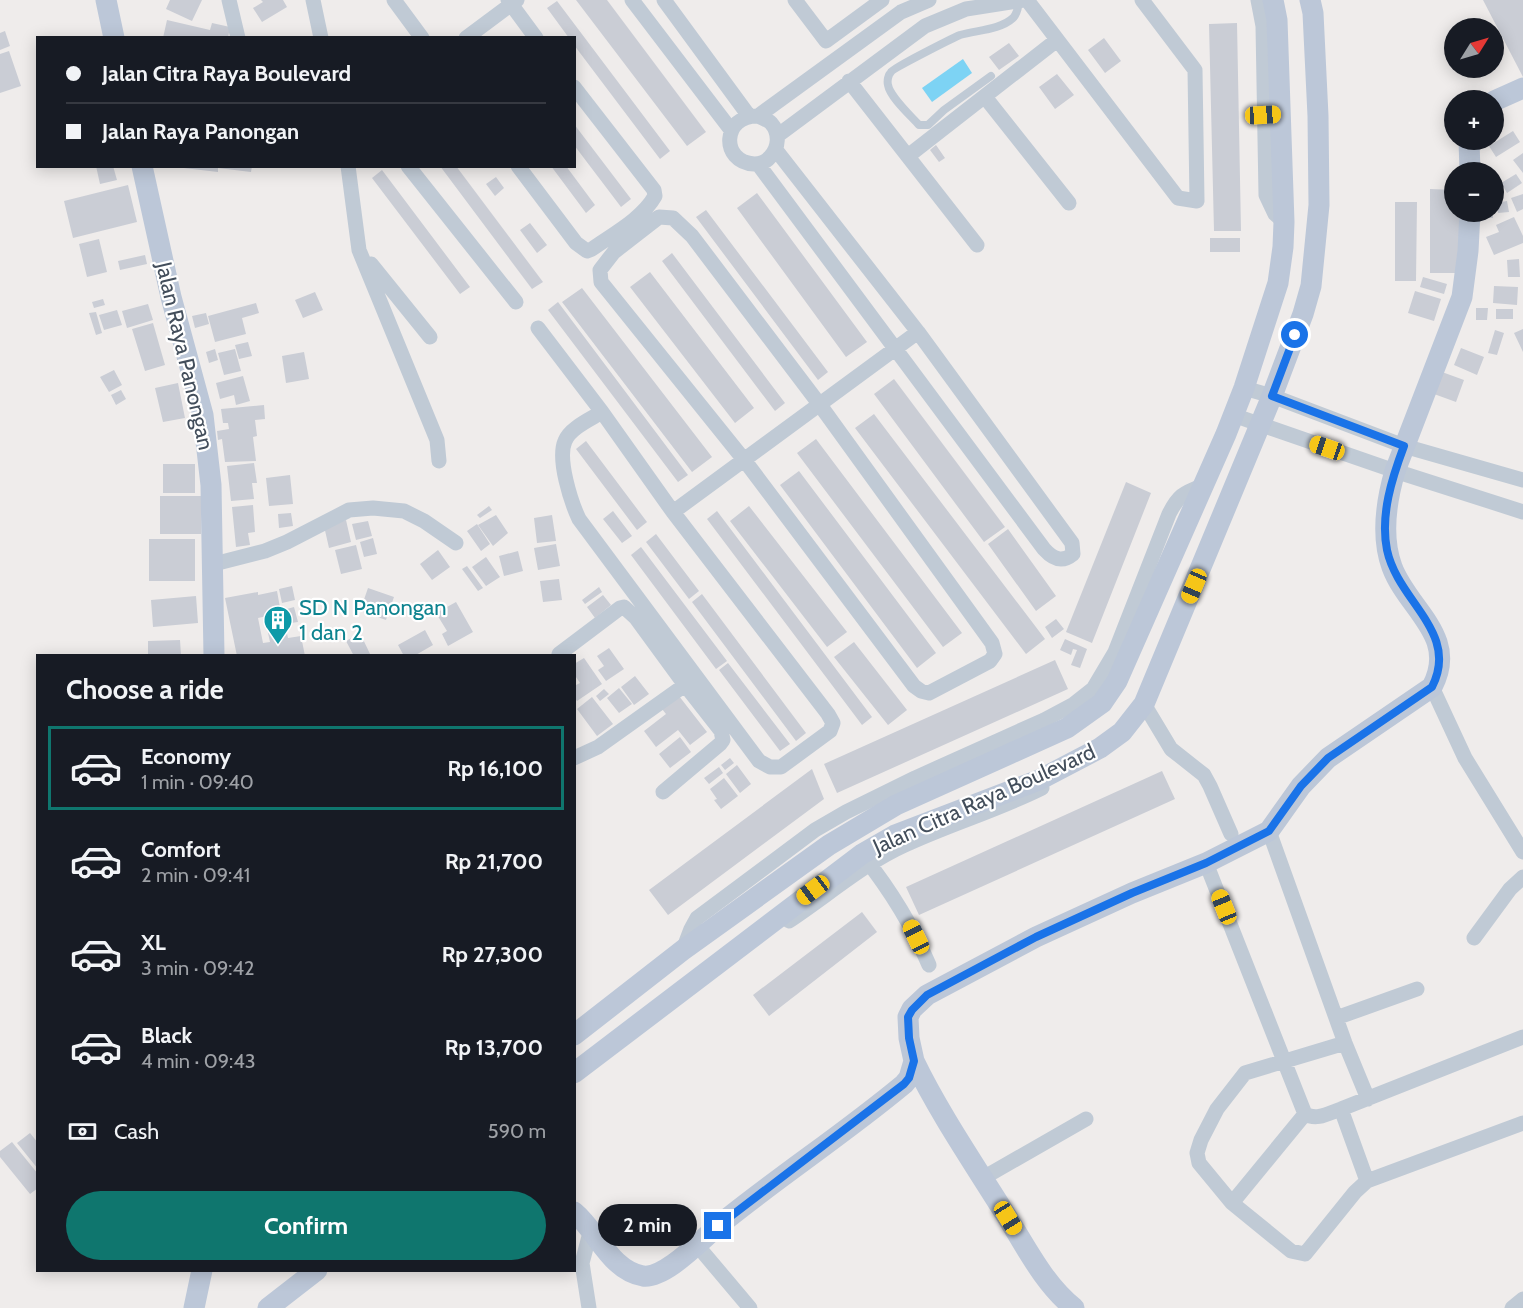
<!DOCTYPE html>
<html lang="en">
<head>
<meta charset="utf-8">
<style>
  body { margin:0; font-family:Cabin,sans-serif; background:#20242c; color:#f1f3f6; height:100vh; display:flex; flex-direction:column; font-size:22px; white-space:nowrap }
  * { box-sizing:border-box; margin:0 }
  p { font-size:20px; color:#9ea1a6 }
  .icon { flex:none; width:33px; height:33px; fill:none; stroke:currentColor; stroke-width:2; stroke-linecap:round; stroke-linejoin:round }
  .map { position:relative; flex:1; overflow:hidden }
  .sheet { position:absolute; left:36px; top:654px; width:540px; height:618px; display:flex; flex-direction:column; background:#171b24; border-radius:0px; box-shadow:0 3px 15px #0003 }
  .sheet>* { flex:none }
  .guide { position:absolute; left:36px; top:36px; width:540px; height:132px; border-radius:0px; box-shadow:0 3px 15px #0003; display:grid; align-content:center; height:132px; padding:0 30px; background:#171b24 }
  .needle { width:39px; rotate:53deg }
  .controls { position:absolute; left:1444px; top:18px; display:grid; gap:12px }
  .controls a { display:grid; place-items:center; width:60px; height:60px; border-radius:50%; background:#171b24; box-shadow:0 3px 15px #0003; font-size:30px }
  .end { position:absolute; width:27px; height:27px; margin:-14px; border:8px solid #1a73e8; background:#fff; box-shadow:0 0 0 3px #fff }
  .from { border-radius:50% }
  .bubble { position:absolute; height:42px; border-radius:21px; background:#171b24; box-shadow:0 3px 15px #0003; font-size:20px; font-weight:700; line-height:42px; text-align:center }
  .car { position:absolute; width:18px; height:36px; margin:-18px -9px; border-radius:8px; box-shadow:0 0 4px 2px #0007; background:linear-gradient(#f5c518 24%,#345 0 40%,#f5c518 0 76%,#345 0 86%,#f5c518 0) }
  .guide b { display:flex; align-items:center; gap:21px; height:57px; font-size:22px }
  .guide b+b { border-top:2px solid #363941 }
  .guide i { width:15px; height:15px; background:#f1f3f6 }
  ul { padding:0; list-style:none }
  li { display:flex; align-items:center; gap:18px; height:84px; margin:0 12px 9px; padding:0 18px; border:3px solid transparent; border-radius:0px }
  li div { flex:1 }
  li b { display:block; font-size:22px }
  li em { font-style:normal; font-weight:700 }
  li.active { border-color:#0f766e }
  li>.icon { width:54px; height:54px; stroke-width:1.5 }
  h2 { padding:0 30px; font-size:27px; line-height:72px }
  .pay { display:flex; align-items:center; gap:15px; height:66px; padding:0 30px; font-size:22px }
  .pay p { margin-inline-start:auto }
  .button { display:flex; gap:12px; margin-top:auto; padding:12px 30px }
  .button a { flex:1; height:69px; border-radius:36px; background:#0f766e; color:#fff; font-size:24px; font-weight:700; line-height:69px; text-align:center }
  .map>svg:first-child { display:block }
  .water { fill:#7dd3f4 }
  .building { fill:#cacdd5 }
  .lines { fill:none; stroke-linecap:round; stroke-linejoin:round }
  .lane { stroke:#c0cad5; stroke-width:8 }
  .street { stroke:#c0cad5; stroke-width:15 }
  .secondary { stroke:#bcc7d8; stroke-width:21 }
  .route { stroke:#1a73e8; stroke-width:8 }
  .labels { text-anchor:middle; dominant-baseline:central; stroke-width:4.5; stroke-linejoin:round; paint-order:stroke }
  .street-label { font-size:22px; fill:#434e5b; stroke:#fff }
  .culture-label { font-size:22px; fill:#0d838f; stroke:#fff; text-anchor:start }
</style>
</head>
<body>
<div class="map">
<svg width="1523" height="1308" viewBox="0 0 1523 1308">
  <rect width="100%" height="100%" fill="#efeceb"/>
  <path class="water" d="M 963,59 L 972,73 L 932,102 L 922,88 Z"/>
  <path class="building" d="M 170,0 L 202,0 L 192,21 L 166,9 Z
    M 261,0 L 283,0 L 287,7 L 262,22 L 253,8 L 263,2 Z
    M 576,0 L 607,0 L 706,132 L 687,146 Z
    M 1483,0 L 1523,0 L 1523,77 Z
    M 557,1 L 670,151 L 660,159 L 574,45 L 574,38 L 569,38 L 547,8 Z
    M 167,20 L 210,30 L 212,23 L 230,27 L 228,38 L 163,38 Z
    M 1237,23 L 1241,231 L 1214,231 L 1209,24 Z
    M 5,31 L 10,46 L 0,50 L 0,33 Z
    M 1104,38 L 1121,61 L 1105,73 L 1088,50 Z
    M 1009,43 L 1019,56 L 999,70 L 989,57 Z
    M 9,51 L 21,86 L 0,93 L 0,54 Z
    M 1057,74 L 1074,95 L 1055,109 L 1039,87 Z
    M 574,124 L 631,199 L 621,207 L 574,145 Z
    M 1513,131 L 1520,142 L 1496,157 L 1489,146 Z
    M 936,145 L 945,158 L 939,162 L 930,150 Z
    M 1523,153 L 1523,173 L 1513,160 Z
    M 96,166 L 113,166 L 117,180 L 100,184 Z
    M 184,166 L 252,166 L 251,172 L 218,168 L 218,172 L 184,168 Z
    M 440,166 L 456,166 L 543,282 L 532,289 Z
    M 551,166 L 566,166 L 595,205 L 586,213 Z
    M 382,170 L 470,287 L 460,294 L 372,178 Z
    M 1516,174 L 1522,183 L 1507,193 L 1501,183 Z
    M 496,177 L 504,188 L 495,196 L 486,184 Z
    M 128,185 L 137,222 L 73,238 L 64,201 Z
    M 1430,189 L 1455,190 L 1455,212 L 1459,212 L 1459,273 L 1430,273 Z
    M 757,193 L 867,342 L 846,357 L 737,208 Z
    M 1523,194 L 1523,209 L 1517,212 L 1511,198 Z
    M 1507,201 L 1509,212 L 1498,213 L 1496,203 Z
    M 1395,202 L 1417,202 L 1416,281 L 1395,281 Z
    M 706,210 L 828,372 L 818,380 L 696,217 Z
    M 1483,212 L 1493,212 L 1493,218 L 1483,218 Z
    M 1514,217 L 1523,236 L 1523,243 L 1494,255 L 1486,237 L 1499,232 L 1496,225 Z
    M 530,223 L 547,245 L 537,253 L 520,230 Z
    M 1210,238 L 1240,238 L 1240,252 L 1210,252 Z
    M 99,239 L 107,272 L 87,277 L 79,244 Z
    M 672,253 L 785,403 L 775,411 L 662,261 Z
    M 145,255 L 147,264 L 120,270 L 118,261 Z
    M 1519,259 L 1520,277 L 1508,277 L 1507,260 Z
    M 650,272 L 754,408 L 735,423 L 630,287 Z
    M 1423,277 L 1447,284 L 1444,294 L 1420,287 Z
    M 1494,286 L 1518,287 L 1517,305 L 1493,303 Z
    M 582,288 L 712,457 L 692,472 L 562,302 Z
    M 1415,291 L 1441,299 L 1434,321 L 1408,313 Z
    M 315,292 L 323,310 L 303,318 L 295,300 Z
    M 103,299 L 105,305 L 94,308 L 92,302 Z
    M 558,302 L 688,475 L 678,482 L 548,310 Z
    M 256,303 L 259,313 L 242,318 L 246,334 L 215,342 L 208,316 Z
    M 148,304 L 153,320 L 127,328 L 122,311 Z
    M 1476,308 L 1488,308 L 1487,320 L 1476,320 Z
    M 1496,309 L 1513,309 L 1513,319 L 1496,319 Z
    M 117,310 L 122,325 L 104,330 L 99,315 Z
    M 96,312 L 102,333 L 96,335 L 89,313 Z
    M 206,313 L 209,324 L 195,328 L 192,316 Z
    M 153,323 L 165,365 L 145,371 L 132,329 Z
    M 1523,329 L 1523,352 L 1514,333 Z
    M 1495,330 L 1504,333 L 1497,355 L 1488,353 Z
    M 248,342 L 252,356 L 239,359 L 235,345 Z
    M 1461,348 L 1484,357 L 1477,375 L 1454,365 Z
    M 215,349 L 218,360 L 209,363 L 206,352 Z
    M 235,349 L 241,371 L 224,375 L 218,353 Z
    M 304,352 L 309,379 L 286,383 L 282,356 Z
    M 114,370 L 122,385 L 109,392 L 100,377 Z
    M 1442,372 L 1464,380 L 1456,402 L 1434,394 Z
    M 243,376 L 250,401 L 236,405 L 234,395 L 220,399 L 216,383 Z
    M 894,379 L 1005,527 L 984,542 L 874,394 Z
    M 178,383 L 185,418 L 163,422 L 155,388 Z
    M 121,390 L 126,399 L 116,405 L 111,395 Z
    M 264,405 L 265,419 L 255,420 L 257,436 L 253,437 L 256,461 L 225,462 L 222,439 L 218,440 L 217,431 L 229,429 L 228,423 L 223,423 L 221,409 Z
    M 874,414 L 1045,639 L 1026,654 L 855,428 Z
    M 816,439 L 962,633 L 943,647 L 797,453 Z
    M 586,441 L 647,522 L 637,530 L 576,449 Z
    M 254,463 L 257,483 L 252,483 L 254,499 L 231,501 L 227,466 Z
    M 163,464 L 195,464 L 195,493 L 163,493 Z
    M 799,471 L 936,653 L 917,668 L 780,485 Z
    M 290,475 L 293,504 L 269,506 L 266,478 Z
    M 1126,482 L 1151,493 L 1092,643 L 1066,632 Z
    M 160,496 L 201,496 L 201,534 L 160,534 Z
    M 253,505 L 255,532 L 248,533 L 250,545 L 236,547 L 232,507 Z
    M 489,506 L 492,510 L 480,518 L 477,515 Z
    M 749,506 L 847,632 L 827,647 L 730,521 Z
    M 613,511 L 632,536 L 622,543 L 603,519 Z
    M 717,511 L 872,717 L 862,725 L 707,519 Z
    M 291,513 L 293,526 L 279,528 L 278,514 Z
    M 496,515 L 508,533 L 493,546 L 478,525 Z
    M 552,515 L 556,541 L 537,543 L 534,518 Z
    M 346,520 L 351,542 L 329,548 L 324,526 Z
    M 368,521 L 372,536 L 356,540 L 352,524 Z
    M 477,524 L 490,544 L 481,551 L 467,531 Z
    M 1008,529 L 1056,596 L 1036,611 L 988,544 Z
    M 656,534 L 699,591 L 689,599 L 646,542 Z
    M 373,538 L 377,554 L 364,557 L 360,542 Z
    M 149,539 L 195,539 L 195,581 L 149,581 Z
    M 556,544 L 560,566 L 538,570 L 534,548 Z
    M 356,545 L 362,569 L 341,574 L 335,550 Z
    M 641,547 L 727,661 L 716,669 L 631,555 Z
    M 438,550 L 450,567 L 432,580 L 420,564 Z
    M 518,551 L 523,571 L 504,576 L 499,556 Z
    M 486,557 L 500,577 L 486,586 L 472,567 Z
    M 467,566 L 483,588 L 478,591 L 462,569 Z
    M 559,579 L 562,600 L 543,602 L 540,581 Z
    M 292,586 L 295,600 L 282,603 L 279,589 Z
    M 599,587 L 602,592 L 585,604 L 582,600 Z
    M 368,588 L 394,597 L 386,620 L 360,611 Z
    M 277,591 L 281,613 L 258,618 L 263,643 L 270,642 L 265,619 L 283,615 L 288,638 L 301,636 L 305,656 L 237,656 L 225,598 L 258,592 L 258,595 Z
    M 702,594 L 806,733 L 796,741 L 692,602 Z
    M 603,595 L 611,605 L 595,618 L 587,607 Z
    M 196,596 L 198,623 L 153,627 L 151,600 Z
    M 456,602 L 473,632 L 448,646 L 442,634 L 447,631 L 436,613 Z
    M 294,607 L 298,622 L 291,623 L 287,609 Z
    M 1056,619 L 1064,629 L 1052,638 L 1045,627 Z
    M 425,630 L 433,645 L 414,656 L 404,656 L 398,645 Z
    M 360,633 L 371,656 L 354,656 L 346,641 Z
    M 1065,639 L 1087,649 L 1080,668 L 1071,665 L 1077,650 L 1073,649 L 1071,655 L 1060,650 Z
    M 180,640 L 181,656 L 148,656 L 148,641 Z
    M 854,642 L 907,710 L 888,725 L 834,657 Z
    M 609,648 L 624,669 L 606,681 L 598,670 L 604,666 L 597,656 Z
    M 584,658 L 602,684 L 577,701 L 574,697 L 574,686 L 580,683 L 574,674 L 574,664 Z
    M 1055,660 L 1068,689 L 837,793 L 824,764 Z
    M 728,663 L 790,744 L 780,751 L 719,670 Z
    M 635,676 L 649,694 L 634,705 L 621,687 Z
    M 619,688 L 632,704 L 619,713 L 607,698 Z
    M 604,689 L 609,694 L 600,701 L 596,696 Z
    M 679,696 L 707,732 L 690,745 L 678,730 L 656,747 L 644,731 L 666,714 L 662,709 Z
    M 592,697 L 613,724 L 597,736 L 577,709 Z
    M 680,737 L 691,752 L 670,768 L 659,754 Z
    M 730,758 L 734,763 L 725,770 L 721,765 Z
    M 737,765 L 751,784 L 740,793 L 726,774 Z
    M 719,767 L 723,773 L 709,784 L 704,778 Z
    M 812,769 L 824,799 L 668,915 L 649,890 Z
    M 1162,771 L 1175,799 L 919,915 L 906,887 Z
    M 724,778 L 738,796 L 721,809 L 714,800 L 717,799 L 710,789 Z
    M 862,912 L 877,932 L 769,1016 L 753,995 Z
    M 30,1133 L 38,1143 L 38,1169 L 17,1143 Z
    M 12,1142 L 38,1174 L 38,1188 L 30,1194 L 0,1157 L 0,1151 Z"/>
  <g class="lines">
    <path class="lane" d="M 991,76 L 944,110 L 928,125 L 919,125 C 910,115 890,97 888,85 C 887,81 888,75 891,72 C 893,68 953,38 960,35 C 977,30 1000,30 1013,18 C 1018,13 1018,7 1019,1"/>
    <path class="street" d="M 229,0 L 238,38
      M 313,0 L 321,38
      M 394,0 L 422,38
      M 508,0 L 536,38
      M 632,0 L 731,130
      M 664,0 L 749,116
      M 795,0 L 826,41 L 882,0
      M 1027,0 L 1178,198 L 1197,201 L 1195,70 L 1142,0
      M 1258,0 L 1263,26 L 1266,195 L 1275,214 L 1284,222
      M 466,38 L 517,0
      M 849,81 L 977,245
      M 985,97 L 1069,203
      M 758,116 C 762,118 768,120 771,123 C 780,133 779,148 770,157 C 766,162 760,164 754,164 C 720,162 722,115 758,116 L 901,12 L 929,0
      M 777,136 L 925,26 L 966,9 L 1024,0
      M 908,156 L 1057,40
      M 758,164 L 1044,549 C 1053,559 1062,563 1073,554 L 1072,543 L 918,332 L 776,150
      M 348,166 L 359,250 L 437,440 L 439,461
      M 408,166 L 516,302
      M 518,166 L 576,243 L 587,251 L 592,249 C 613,234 642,219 655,196 L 654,190 L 574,87
      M 659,217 L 673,218 L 692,236 L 820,405 L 992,643 L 995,654 L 990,661 L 929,693 L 921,691 L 914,686 L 745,461 L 601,282 L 600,270 L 614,252 Z
      M 371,264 L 430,337
      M 538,328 L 602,412 L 673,512 L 828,714 L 833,723 L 830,731 L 781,767 L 770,767 L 759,761 L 579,519 C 571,502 557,459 565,441 C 570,428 591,419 602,412
      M 1244,388 L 1272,396 L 1404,446 L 1523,480
      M 1233,415 L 1395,471 L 1523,512
      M 673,512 L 918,332
      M 214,564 L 265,551 L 287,542 L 349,510 L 373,508 L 404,511 L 424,521 L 456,543
      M 559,654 L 620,608 L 624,607 L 636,618 L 685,685
      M 1432,687 L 1465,758 L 1523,852
      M 1144,704 L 1171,749 L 1204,775 L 1210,786 L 1231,834
      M 574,758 L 598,747 L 685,685 L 721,731 L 723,740 L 720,744 L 663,792
      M 1269,831 L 1345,1043 L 1368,1099
      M 864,857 C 891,891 912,925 929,965
      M 1206,863 L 1305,1114 C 1317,1121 1329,1113 1341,1109 L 1523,1037
      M 789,921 C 827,896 863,864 905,845 C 950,824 998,810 1042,788
      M 1474,938 L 1510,889 L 1523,877
      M 683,950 L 691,929 L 697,918 L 815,830 L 846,812 L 915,778 L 1044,720 L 1074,704 L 1093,689 L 1115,652 L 1169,514 C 1178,496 1183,493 1202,486
      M 1336,1018 L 1417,989
      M 1341,1109 L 1367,1181
      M 1305,1114 L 1232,1203 L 1199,1163 L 1197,1153 L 1201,1140 L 1217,1109 L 1245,1073 L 1345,1043
      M 983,1178 L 1086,1119
      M 1232,1203 L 1291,1251 L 1305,1254 L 1355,1192 L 1367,1181 L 1523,1123
      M 696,1244 L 750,1308
      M 589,1308 L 582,1263 L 591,1229
      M 1512,1308 L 1523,1299"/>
    <path class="secondary" d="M 106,0 L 114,38
      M 1494,101 L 1523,88
      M 1469,140 L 1470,172
      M 142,166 L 171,297 L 203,415 L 211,485 L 214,656
      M 574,1035 L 683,950 L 829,845 L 896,805 L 1067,728 L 1102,703 L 1117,681 L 1226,434 L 1244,388 L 1278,283 L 1283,247 L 1284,222 L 1277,20 L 1273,0
      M 914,1061 C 938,1111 974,1164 1004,1212 C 1025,1245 1043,1283 1074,1308
      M 574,1073 L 862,854 L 895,835 L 1039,780 L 1100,748 L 1122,732 L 1144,704 L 1272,396 L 1303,314 L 1311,286 L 1319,205 L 1318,116 L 1313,13 L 1310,0
      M 574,1212 C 598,1232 610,1270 643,1276 C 665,1279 701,1240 718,1226 C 778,1177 844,1134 904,1084 L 909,1078 L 914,1061 L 909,1038 L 908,1017 L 912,1009 L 927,995 L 1036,937 L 1132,893 L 1206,863 L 1269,831 L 1301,786 L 1328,758 L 1432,687 C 1459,636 1408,610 1392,567 C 1381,537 1386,502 1395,471 L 1462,297 L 1468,251 L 1470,212
      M 194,1308 L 202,1270
      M 268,1308 L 317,1270"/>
  </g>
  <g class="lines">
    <path class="route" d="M 718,1226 L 904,1084 L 909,1078 L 914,1061 L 909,1038 L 908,1017 L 912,1010 L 927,995 L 1036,937 L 1132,893 L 1206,863 L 1269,831 L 1301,786 L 1328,758 L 1432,687 C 1460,632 1398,602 1387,550 C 1380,515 1392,478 1404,446 L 1272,396 L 1295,335"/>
  </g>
  <defs>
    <g id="building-pin" transform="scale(1.5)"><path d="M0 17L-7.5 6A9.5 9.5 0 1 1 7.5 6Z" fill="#0f9aa8" stroke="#fff"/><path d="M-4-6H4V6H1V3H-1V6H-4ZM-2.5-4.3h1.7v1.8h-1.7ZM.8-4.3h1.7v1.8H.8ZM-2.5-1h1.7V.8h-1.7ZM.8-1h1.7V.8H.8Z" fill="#fff"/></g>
  </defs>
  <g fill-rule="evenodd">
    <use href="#building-pin" x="278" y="620"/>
  </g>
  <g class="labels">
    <g class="street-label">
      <text transform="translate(185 356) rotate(77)">Jalan Raya Panongan</text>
      <text transform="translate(984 799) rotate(-24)">Jalan Citra Raya Boulevard</text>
    </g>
    <g class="culture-label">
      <text x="299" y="607">SD N Panongan<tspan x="299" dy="25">1 dan 2</tspan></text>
    </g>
  </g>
</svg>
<div class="controls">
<a><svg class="needle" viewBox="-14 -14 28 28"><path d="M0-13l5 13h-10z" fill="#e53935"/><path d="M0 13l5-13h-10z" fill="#9ea1a6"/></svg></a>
<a>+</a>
<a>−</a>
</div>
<i class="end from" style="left:1295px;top:335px"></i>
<i class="end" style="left:718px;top:1226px"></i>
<div class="bubble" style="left:598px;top:1204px;width:99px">2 min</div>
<i class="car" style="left:1263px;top:115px;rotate:87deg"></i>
<i class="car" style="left:1327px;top:448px;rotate:289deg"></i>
<i class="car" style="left:1194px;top:586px;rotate:203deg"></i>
<i class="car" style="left:813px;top:890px;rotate:233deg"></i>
<i class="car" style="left:1224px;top:907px;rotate:338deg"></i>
<i class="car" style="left:916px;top:937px;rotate:334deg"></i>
<i class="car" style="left:1008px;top:1218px;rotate:148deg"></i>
<div class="guide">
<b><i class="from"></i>Jalan Citra Raya Boulevard</b>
<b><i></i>Jalan Raya Panongan</b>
</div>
<section class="sheet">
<h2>Choose a ride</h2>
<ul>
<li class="active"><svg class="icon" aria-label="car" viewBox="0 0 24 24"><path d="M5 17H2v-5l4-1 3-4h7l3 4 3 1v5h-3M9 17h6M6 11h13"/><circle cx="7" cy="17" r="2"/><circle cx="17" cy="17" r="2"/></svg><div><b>Economy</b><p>1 min · 09:40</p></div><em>Rp 16,100</em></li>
<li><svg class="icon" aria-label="car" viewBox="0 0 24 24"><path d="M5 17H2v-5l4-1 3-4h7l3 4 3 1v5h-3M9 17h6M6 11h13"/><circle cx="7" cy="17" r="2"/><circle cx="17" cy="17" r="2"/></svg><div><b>Comfort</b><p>2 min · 09:41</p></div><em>Rp 21,700</em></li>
<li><svg class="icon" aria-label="car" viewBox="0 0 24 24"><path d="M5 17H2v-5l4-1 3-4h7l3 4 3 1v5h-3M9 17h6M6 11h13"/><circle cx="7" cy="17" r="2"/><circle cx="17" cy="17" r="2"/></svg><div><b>XL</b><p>3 min · 09:42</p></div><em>Rp 27,300</em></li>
<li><svg class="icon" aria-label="car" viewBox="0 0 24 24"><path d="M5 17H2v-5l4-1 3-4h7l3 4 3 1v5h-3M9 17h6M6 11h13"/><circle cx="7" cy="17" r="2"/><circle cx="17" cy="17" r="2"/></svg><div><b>Black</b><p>4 min · 09:43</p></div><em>Rp 13,700</em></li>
</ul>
<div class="pay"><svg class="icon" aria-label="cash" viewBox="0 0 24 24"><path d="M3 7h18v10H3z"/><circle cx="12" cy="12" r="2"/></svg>Cash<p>590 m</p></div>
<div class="button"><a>Confirm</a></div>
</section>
</div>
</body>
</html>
